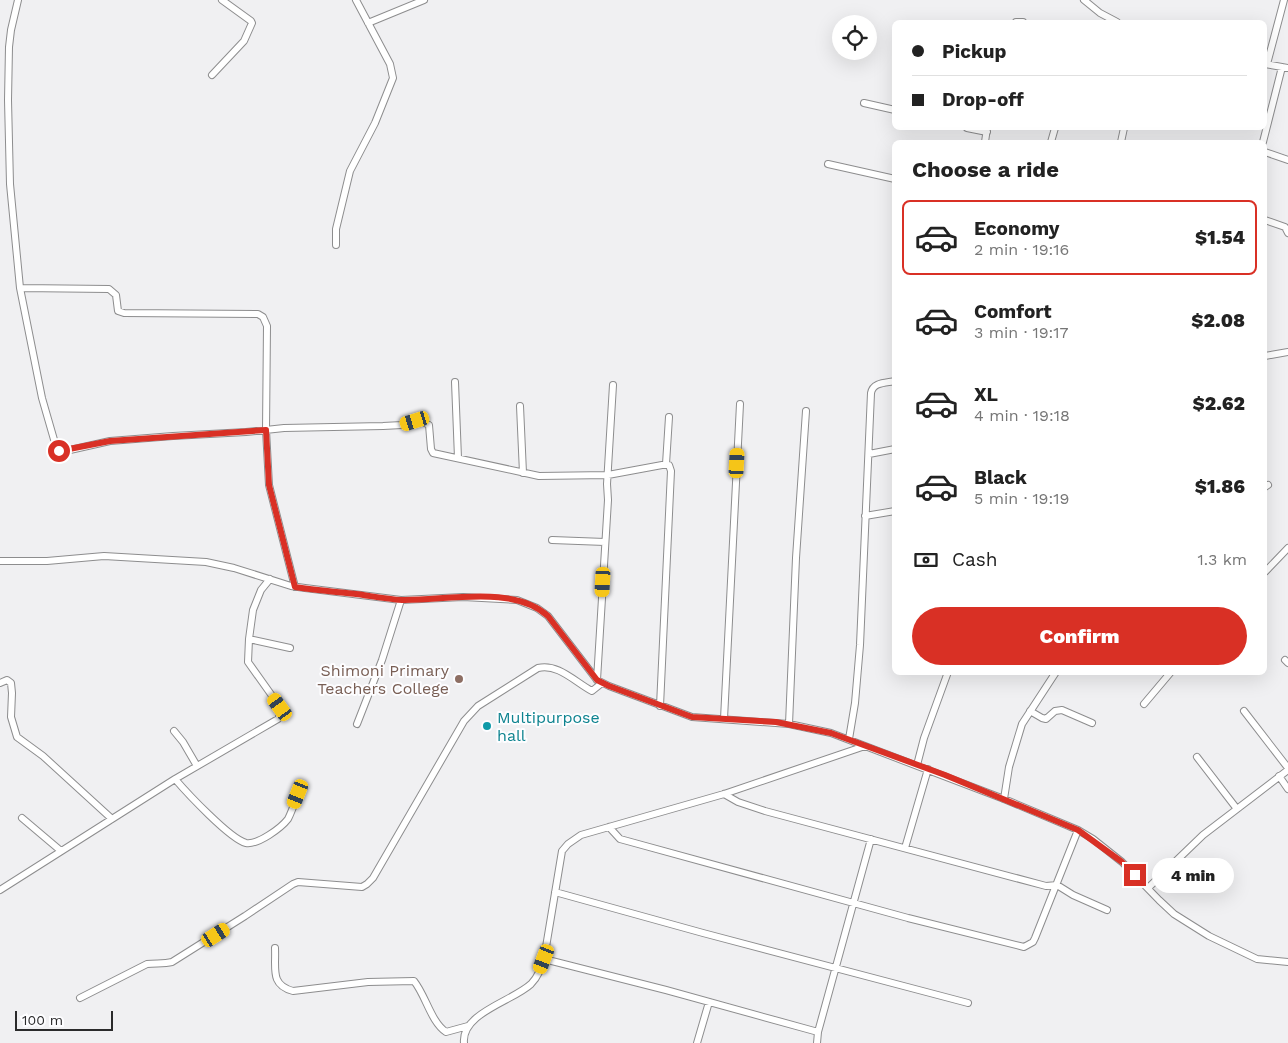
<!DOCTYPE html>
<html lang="en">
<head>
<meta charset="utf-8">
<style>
  body { margin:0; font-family:"Work Sans",sans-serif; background:#f2f2f2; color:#222; height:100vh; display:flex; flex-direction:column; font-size:19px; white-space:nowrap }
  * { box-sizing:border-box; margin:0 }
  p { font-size:16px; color:#767676 }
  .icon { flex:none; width:28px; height:28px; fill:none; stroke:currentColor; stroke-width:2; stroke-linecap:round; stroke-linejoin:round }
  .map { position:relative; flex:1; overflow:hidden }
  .sheet { position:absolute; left:892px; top:140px; width:375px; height:535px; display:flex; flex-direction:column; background:#fff; border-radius:8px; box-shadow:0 5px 20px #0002 }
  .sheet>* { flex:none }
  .hud { position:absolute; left:892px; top:20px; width:375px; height:110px; border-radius:8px; box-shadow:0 5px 20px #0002; display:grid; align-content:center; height:110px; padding:0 20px; background:#fff }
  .buttons { position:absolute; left:832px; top:15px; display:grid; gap:10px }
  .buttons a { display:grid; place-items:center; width:45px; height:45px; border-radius:50%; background:#fff; box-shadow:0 5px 20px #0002; font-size:25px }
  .scale { position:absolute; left:15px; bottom:12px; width:98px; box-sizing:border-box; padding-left:5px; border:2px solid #2a2a2b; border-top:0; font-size:14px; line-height:18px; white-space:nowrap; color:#2a2a2b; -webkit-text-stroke:4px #fdfdff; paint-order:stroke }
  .end { position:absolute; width:22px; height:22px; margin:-11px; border:6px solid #d93025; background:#fff; box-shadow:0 0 0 2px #fff }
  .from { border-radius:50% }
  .bubble { position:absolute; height:35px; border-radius:18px; background:#fff; box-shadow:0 5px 20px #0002; font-size:16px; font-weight:800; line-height:35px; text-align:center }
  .car { position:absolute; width:15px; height:30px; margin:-15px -8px; border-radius:6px; box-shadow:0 0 4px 1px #0007; background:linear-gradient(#f5c518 24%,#345 0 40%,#f5c518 0 76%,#345 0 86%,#f5c518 0) }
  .hud b { display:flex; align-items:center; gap:18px; height:48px; font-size:19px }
  .hud b+b { border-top:1px solid #e0e0e0 }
  .hud i { width:12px; height:12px; background:#222 }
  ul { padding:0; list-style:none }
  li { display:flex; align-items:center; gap:15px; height:75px; margin:0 10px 8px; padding:0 10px; border:2px solid transparent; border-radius:8px }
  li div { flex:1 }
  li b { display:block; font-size:19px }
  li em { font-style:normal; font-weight:800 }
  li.on { border-color:#d93025 }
  li>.icon { width:45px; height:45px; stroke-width:1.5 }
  h2 { padding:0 20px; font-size:22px; line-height:60px }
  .pay { display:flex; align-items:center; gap:12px; height:55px; padding:0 20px; font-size:19px }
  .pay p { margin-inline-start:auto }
  .button { display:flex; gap:10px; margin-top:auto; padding:10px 20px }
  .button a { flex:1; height:58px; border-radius:30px; background:#d93025; color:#fff; font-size:20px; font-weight:800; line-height:58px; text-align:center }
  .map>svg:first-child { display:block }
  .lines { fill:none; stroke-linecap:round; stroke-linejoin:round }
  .street-casing { stroke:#8d8d8e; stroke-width:8 }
  .street { stroke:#fff; stroke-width:6 }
  .route { stroke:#d93025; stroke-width:6 }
  .education-dot { fill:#8d6e63; stroke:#fdfdff; stroke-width:2 }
  .culture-dot { fill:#0f9aa8; stroke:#fdfdff; stroke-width:2 }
  .labels { text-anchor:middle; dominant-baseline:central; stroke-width:4; stroke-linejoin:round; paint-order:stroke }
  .education-label { font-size:16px; fill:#785e54; stroke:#fdfdff; text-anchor:end }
  .culture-label { font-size:16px; fill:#0d838f; stroke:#fdfdff; text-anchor:start }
</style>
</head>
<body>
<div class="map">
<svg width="1288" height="1043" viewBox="0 0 1288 1043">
  <rect width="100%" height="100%" fill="#f0f0f2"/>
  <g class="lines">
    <g class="street-casing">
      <path id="street" d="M 18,0 L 11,30 L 9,47 L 8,100 L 10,184 L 20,288 L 42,398 L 57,450 L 61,452 L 110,441 L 173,436 L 246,432 L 284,428 L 383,426 L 402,425 L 419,420 L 429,425 L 431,449 L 433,453 L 539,476 L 608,475 L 662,465 L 669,465 L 671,471 L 660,706
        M 1084,0 L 1100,13 L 1117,22
        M 1016,22 L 1023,22
        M 368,23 L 424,0
        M 1265,64 L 1288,68
        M 1267,64 L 1284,0
        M 212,75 L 244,41 L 252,23 L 251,21 L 222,0
        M 864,103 L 895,110
        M 967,128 L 987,132
        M 985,142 L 987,128
        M 1051,142 L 1055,128
        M 1121,142 L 1124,128
        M 1263,142 L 1282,67
        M 1265,152 L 1288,160
        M 828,164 L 895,179
        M 1265,220 L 1285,227 L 1288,233
        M 336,245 L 336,229 L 350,171 L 375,123 L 393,78 L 390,64 L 356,0
        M 20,288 L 109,289 L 116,295 L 118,311 L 124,313 L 258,314 L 263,317 L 267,326 L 266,430 L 269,485 L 295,587
        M 1265,356 L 1288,352
        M 455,382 L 458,458
        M 520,406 L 523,473
        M 869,454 L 895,449
        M 666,464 L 669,417
        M 1265,487 L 1268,485
        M 865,516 L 895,511
        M 552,540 L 605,542
        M 0,561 L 47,561 L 104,556 L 206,562 L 234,568 L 291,586 L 305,588 L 401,600 L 463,597 L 517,600 L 537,608 L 548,616 L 597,680 L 609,686 L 692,717 L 789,724 L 831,733 L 1004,799 L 1078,830 L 1093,839 L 1122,862 L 1159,900 L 1174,914 L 1209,936 L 1257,959 L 1288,962
        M 1265,572 L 1288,548
        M 249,639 L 290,648
        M 1285,660 L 1288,663
        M 597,680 L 608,500 L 607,484 L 613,385
        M 0,683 L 7,680 L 11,683 L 12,693 L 11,717 L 17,737 L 43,756 L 112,819
        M 1144,704 L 1171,672
        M 1030,711 L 1042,718 L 1046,719 L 1055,711 L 1062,710 L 1092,723
        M 1244,711 L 1288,768
        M 724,719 L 740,404
        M 357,724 L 382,660 L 401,600
        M 789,724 L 796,558 L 806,411
        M 174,731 L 183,742 L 197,766
        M 849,739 L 855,703 L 860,645 L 871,393 C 873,382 886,383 895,381
        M 1197,757 L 1237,809
        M 917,765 L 924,738 L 948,672
        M 1279,776 L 1288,789
        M 175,779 C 187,793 230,839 246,843 C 258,845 281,828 288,819 C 292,811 295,802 298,794
        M 724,794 L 738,802 L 765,811 L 1046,886 L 1057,885 L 1073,895 L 1107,910
        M 1004,799 L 1009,767 L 1022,724 L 1056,672
        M 22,818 L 61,851
        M 609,827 L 620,839 L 908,918 L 1024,947 L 1033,942 L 1035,938 L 1078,830
        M 905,848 L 928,769
        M 1148,888 L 1203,835 L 1288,770
        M 0,890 L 175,779 L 278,719 L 281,713 L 280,707 L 248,662 L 249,639 L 253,610 L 261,590 L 270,579
        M 555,892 L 703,933 L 968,1003
        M 275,948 C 276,969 270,985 293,991 L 368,982 L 414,981 C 426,996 431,1022 446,1032 L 468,1026
        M 544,959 L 666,990 L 818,1032
        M 80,998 L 147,964 C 156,963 164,964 172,962 L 245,916 L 293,884 L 298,882 L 362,887 L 367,884 L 373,878 L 464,721 L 478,706 L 538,668 C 558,663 575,682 592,691 L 602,683
        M 464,1043 C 461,1013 513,1001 531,984 C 538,977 541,968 544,959 L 562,851 L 568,844 L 581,835 L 724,794 L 865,746
        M 697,1043 L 709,1002
        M 817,1043 L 818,1032 L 871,839"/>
    </g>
    <use href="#street" class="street"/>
  </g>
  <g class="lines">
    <path class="route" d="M 59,451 L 110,441 L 266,430 L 269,485 L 295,587 C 315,590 336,592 356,594 C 371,596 387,599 402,600 C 445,601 513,584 548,616 L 597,680 L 609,686 L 692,717 L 776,722 L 831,733 L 945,775 L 1078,830 L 1122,862 L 1135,875"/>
  </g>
  <circle class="education-dot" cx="459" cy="679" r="5"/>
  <circle class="culture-dot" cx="487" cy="726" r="5"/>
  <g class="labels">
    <g class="education-label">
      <text x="449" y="670">Shimoni Primary<tspan x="449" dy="18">Teachers College</tspan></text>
    </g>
    <g class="culture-label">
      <text x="497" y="717">Multipurpose<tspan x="497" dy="18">hall</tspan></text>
    </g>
  </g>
</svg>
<div class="buttons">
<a><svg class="icon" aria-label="locate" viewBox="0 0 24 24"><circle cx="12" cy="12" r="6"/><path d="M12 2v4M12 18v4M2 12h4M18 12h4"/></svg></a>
</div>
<div class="scale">100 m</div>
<i class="end from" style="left:59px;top:451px"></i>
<i class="end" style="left:1135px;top:875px"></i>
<div class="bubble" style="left:1152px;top:858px;width:82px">4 min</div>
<i class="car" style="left:415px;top:421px;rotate:253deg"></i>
<i class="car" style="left:737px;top:463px;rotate:3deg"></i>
<i class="car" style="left:603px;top:582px;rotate:183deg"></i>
<i class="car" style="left:280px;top:707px;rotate:324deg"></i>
<i class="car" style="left:298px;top:794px;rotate:202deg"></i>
<i class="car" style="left:216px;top:935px;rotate:58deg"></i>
<i class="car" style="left:544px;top:959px;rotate:201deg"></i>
<div class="hud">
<b><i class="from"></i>Pickup</b>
<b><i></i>Drop-off</b>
</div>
<section class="sheet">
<h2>Choose a ride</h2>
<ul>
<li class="on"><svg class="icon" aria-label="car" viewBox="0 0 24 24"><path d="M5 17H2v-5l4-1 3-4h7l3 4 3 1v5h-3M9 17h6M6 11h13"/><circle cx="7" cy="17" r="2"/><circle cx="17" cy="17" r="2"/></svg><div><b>Economy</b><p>2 min · 19:16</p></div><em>$1.54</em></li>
<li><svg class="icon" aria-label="car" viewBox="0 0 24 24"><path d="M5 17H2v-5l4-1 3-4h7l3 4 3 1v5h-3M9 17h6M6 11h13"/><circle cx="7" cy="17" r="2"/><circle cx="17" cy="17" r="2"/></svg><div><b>Comfort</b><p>3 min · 19:17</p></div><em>$2.08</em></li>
<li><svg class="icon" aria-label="car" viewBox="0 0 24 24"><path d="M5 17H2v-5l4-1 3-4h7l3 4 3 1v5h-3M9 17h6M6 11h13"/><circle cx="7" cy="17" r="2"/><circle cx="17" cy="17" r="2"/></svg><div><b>XL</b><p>4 min · 19:18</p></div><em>$2.62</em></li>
<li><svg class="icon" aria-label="car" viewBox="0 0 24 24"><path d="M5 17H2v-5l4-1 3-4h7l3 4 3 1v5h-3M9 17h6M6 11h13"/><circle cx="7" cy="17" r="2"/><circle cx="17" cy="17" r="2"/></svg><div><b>Black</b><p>5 min · 19:19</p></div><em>$1.86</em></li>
</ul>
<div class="pay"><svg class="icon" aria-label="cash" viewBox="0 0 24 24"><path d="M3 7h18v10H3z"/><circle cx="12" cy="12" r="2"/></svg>Cash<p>1.3 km</p></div>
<div class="button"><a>Confirm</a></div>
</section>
</div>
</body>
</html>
